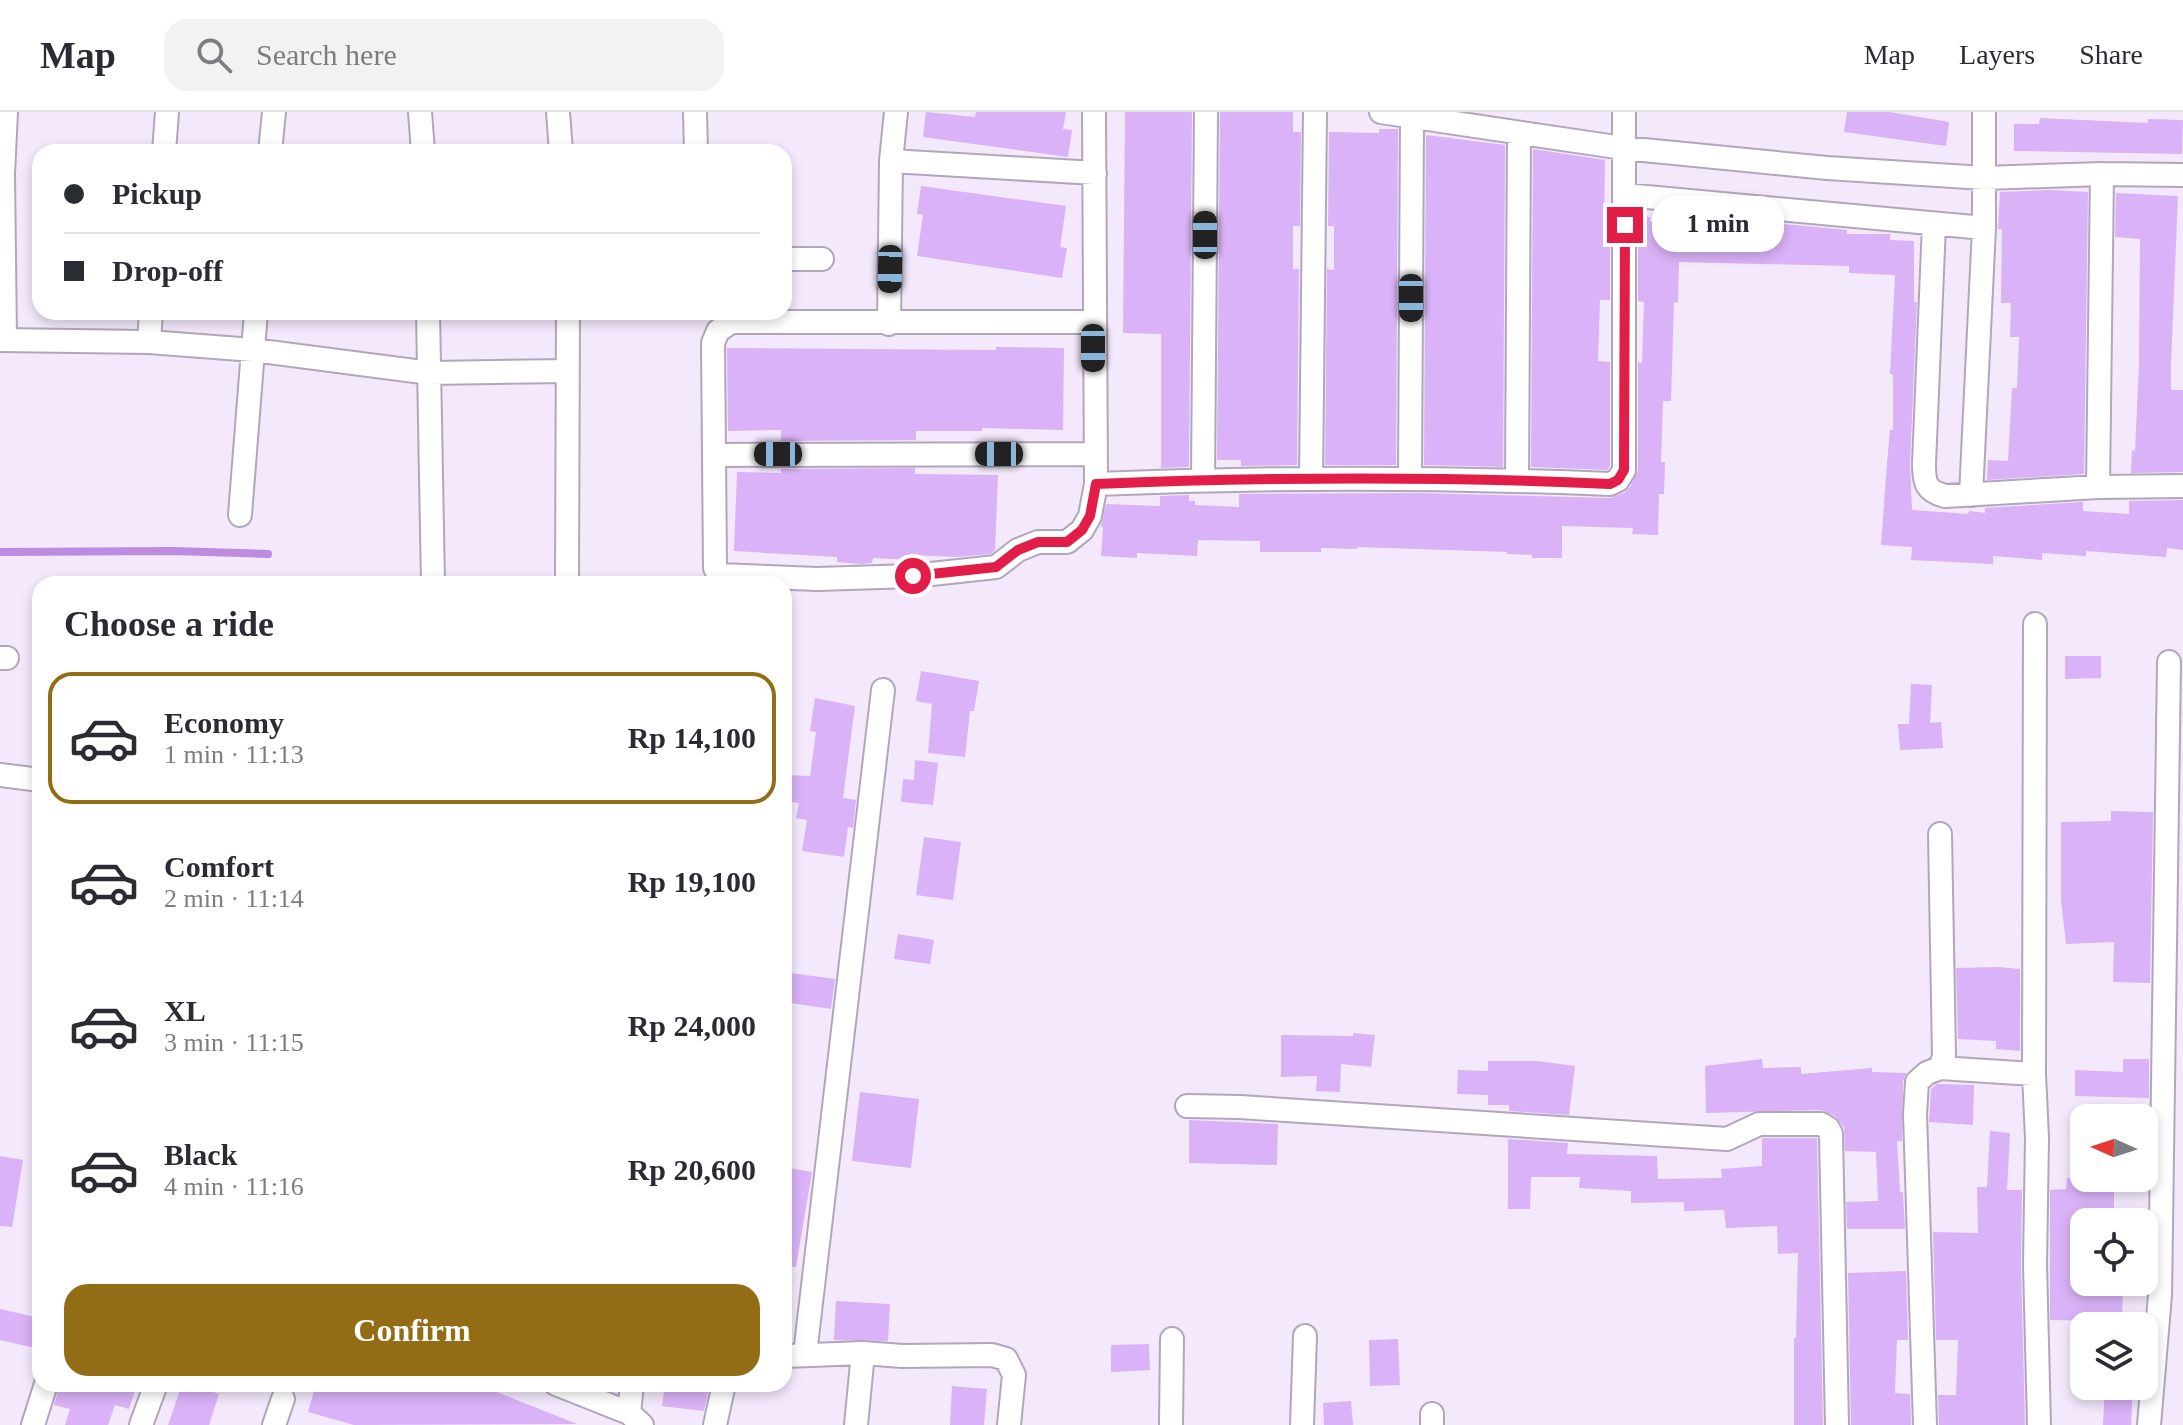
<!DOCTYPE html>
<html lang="en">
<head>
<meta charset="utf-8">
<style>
  body { margin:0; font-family:"Times New Roman",serif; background:#f2f2f3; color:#2b2b33; height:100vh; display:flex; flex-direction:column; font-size:30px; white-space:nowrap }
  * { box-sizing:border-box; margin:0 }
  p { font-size:26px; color:#7c7c81 }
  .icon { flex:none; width:44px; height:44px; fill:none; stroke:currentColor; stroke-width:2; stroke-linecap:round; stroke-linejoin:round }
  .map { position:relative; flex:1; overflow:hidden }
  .details { position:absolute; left:32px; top:464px; width:760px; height:816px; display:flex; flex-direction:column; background:#fff; border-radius:24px; box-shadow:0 4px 12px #0003 }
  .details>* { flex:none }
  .banner { position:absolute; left:32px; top:32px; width:760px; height:176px; border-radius:24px; box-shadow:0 4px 12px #0003; display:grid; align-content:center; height:176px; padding:0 32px; background:#fff }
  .needle { width:52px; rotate:273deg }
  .tools { position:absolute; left:2070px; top:992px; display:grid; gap:16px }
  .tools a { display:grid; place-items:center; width:88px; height:88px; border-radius:16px; background:#fff; box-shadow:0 4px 12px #0003; font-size:40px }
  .end { position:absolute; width:36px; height:36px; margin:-18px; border:10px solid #e11d48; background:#fff; box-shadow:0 0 0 4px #fff }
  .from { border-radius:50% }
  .bubble { position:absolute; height:56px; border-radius:24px; background:#fff; box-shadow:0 4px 12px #0003; font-size:26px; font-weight:800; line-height:56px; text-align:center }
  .car { position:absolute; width:24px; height:48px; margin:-24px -12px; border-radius:10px; box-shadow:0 0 6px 2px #0007; background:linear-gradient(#222 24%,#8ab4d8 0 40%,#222 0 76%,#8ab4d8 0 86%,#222 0) }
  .banner b { display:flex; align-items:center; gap:28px; height:76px; font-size:30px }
  .banner b+b { border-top:2px solid #e1e1e2 }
  .banner i { width:20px; height:20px; background:#2b2b33 }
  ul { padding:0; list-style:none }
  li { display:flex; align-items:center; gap:24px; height:132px; margin:0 16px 12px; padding:0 16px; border:4px solid transparent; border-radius:24px }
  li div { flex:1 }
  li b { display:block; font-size:30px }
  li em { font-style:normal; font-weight:800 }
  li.current { border-color:#936d15 }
  li>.icon { width:72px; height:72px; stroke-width:1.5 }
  h2 { padding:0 32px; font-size:36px; line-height:96px }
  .button { display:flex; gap:16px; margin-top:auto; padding:16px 32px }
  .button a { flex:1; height:92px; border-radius:24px; background:#936d15; color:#fff; font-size:32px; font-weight:800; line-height:92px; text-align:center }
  header { display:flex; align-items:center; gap:48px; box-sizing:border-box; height:112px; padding:0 40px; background:#fff; border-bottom:2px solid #e1e1e2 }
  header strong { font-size:38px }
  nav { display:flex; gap:44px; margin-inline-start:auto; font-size:28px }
  .search { width:560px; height:72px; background:#f2f2f3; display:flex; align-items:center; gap:20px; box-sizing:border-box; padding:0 28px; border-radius:24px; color:#7c7c81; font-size:30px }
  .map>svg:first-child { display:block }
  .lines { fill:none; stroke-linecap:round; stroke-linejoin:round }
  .stream { stroke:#bd8ce0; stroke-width:8 }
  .building { fill:#dab2f7 }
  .street-casing { stroke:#b2a7ba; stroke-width:26 }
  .street { stroke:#fff; stroke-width:22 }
  .route { stroke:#e11d48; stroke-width:10 }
</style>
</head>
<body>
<header>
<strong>Map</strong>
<div class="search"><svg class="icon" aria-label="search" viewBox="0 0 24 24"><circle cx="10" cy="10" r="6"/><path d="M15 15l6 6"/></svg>Search here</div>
<nav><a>Map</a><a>Layers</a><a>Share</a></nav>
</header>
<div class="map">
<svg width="2183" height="1313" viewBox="0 0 2183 1313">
  <rect width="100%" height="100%" fill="#f3e8fc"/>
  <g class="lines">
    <path class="stream" d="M 0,440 L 174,439 L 268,442"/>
  </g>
  <path class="building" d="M 926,0 L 975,5 L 976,0 L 1066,0 L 1063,17 L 1072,18 L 1068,45 L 923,25 Z
    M 1125,0 L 1192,0 L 1189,355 L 1161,356 L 1161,222 L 1123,221 Z
    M 1220,0 L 1293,0 L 1293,20 L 1301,20 L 1300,114 L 1293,114 L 1293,157 L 1299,157 L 1297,353 L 1241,354 L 1241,348 L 1217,348 Z
    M 1847,0 L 1889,0 L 1949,10 L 1946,34 L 1844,20 Z
    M 2040,6 L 2148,11 L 2148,7 L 2183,8 L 2182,42 L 2014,39 L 2014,12 L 2039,12 Z
    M 1379,17 L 1398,17 L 1396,353 L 1325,353 L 1327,157 L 1334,158 L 1334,114 L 1328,114 L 1329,20 L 1379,21 Z
    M 1426,23 L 1505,33 L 1503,355 L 1424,353 Z
    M 1533,37 L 1605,48 L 1604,104 L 1610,104 L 1610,188 L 1600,188 L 1598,249 L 1610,250 L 1610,354 L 1607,358 L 1531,355 Z
    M 921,74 L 1066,94 L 1060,135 L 1067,136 L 1062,166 L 917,144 L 923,103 L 917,102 Z
    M 2050,78 L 2088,80 L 2084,362 L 1987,368 L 1988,348 L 2008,349 L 2012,276 L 2017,276 L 2019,225 L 2010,225 L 2011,191 L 2001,191 L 2002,117 L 1998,117 L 2000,80 Z
    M 2116,81 L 2178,84 L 2171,252 L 2171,278 L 2183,278 L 2183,360 L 2131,361 L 2132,338 L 2135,339 L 2139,251 L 2140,127 L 2115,125 Z
    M 1638,105 L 1650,105 L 1650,110 L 1783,114 L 1783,112 L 1847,118 L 1847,122 L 1890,122 L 1890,128 L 1914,129 L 1914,190 L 1917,190 L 1910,352 L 1912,398 L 1968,402 L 1969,399 L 1985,401 L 1985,396 L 2083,390 L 2083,399 L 2129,402 L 2129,389 L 2183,388 L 2183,438 L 2167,436 L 2166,445 L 2086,439 L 2086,444 L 2042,441 L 2042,448 L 1993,444 L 1993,452 L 1911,448 L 1912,435 L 1881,433 L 1887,351 L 1890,318 L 1893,318 L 1893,262 L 1890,262 L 1895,163 L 1849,161 L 1849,154 L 1679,150 L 1678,191 L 1674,190 L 1671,289 L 1663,289 L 1661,350 L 1665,350 L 1664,382 L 1659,382 L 1658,423 L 1632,422 L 1633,416 L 1562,414 L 1562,446 L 1532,446 L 1532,443 L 1507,442 L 1507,440 L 1357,435 L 1357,437 L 1321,436 L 1321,440 L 1260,440 L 1260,429 L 1198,428 L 1197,444 L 1137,441 L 1137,446 L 1101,444 L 1103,416 L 1101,414 L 1106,392 L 1160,394 L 1160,384 L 1189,383 L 1189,389 L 1195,389 L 1195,393 L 1239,395 L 1239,382 L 1417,381 L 1610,386 L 1624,381 L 1630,375 L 1638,358 L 1638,250 L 1642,251 L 1644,190 L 1638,189 Z
    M 996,235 L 1064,236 L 1063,318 L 982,316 L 982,319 L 916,319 L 916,328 L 781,329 L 781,318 L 728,319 L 727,236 L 996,238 Z
    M 915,356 L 915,362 L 998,363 L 995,438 L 991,442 L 956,445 L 912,443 L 911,448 L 873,446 L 872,451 L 861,452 L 837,450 L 837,445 L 734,439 L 737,360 L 781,361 L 781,357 Z
    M 2065,544 L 2101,544 L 2101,566 L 2065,567 Z
    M 921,559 L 979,569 L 974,599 L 970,599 L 965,645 L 928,641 L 932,592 L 916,589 Z
    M 1911,572 L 1932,573 L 1930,611 L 1941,610 L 1943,636 L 1900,638 L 1898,612 L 1909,612 Z
    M 815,586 L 855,594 L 843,686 L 856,688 L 853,716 L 848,715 L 844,745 L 802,739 L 807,708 L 796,706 L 799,691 L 784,689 L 784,663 L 810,664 L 816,620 L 810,619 Z
    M 915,648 L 938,651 L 933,693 L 901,690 L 903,667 L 914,668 Z
    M 2111,699 L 2153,700 L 2150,871 L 2113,870 L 2114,830 L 2066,832 L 2061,788 L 2061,710 L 2111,709 Z
    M 924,725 L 961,730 L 953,788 L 916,783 Z
    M 898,822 L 934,828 L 930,852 L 894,847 Z
    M 1998,855 L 2020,857 L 2020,939 L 1996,937 L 1996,929 L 1958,927 L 1956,856 Z
    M 784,860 L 835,867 L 831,897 L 784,890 Z
    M 1353,921 L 1375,923 L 1371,955 L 1341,952 L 1340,980 L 1316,979 L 1317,964 L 1281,965 L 1281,923 L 1353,924 Z
    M 1762,947 L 1763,956 L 1801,955 L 1801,962 L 1872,956 L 1872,960 L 1907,961 L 1903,969 L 1902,1029 L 1897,1029 L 1900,1080 L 1903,1080 L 1905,1117 L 1847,1117 L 1846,1090 L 1878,1089 L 1876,1040 L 1845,1039 L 1844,1016 L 1835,1004 L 1821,998 L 1706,1001 L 1705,954 Z
    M 2123,947 L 2149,947 L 2149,986 L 2075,984 L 2075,958 L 2123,960 Z
    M 1488,949 L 1537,949 L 1575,954 L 1569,1003 L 1509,999 L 1509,993 L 1488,993 L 1488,983 L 1457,982 L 1458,958 L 1488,959 Z
    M 1937,972 L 1974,973 L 1973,1013 L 1929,1010 L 1931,977 Z
    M 860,980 L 919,987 L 911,1056 L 852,1049 Z
    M 1189,1008 L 1278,1012 L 1277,1053 L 1189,1051 Z
    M 1990,1019 L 2010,1021 L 2007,1078 L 2022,1078 L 2021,1152 L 2025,1313 L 1939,1313 L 1938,1283 L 1956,1283 L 1958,1228 L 1936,1228 L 1933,1120 L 1978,1121 L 1977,1075 L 1987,1075 Z
    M 1762,1026 L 1817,1026 L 1823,1313 L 1794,1313 L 1794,1226 L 1796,1226 L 1798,1141 L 1778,1142 L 1777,1114 L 1726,1116 L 1724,1098 L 1684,1099 L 1684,1090 L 1631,1091 L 1631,1079 L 1579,1076 L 1580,1065 L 1531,1065 L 1530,1097 L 1508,1097 L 1508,1027 L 1568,1031 L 1567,1042 L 1657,1044 L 1658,1067 L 1722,1066 L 1721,1057 L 1762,1054 Z
    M 0,1044 L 23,1048 L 12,1115 L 0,1114 Z
    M 784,1055 L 812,1060 L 796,1155 L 784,1154 Z
    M 2067,1066 L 2114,1066 L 2114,1105 L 2084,1104 L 2084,1170 L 2123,1170 L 2122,1209 L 2050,1208 L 2050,1078 L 2066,1077 Z
    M 1906,1159 L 1908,1228 L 1897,1228 L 1895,1281 L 1910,1282 L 1911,1313 L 1851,1313 L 1848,1161 Z
    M 836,1189 L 890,1192 L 888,1229 L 834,1228 Z
    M 0,1197 L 40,1206 L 40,1237 L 0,1228 Z
    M 1398,1227 L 1400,1273 L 1370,1274 L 1369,1228 Z
    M 1149,1232 L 1150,1258 L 1111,1260 L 1111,1233 Z
    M 60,1272 L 137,1272 L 129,1297 L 115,1293 L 108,1313 L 65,1313 L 70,1297 L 54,1293 Z
    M 182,1272 L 191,1272 L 219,1282 L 209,1313 L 168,1313 Z
    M 316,1272 L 477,1272 L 577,1312 L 354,1313 L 308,1300 Z
    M 665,1272 L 710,1272 L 704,1299 L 662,1294 Z
    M 952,1274 L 987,1277 L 984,1313 L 950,1313 Z
    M 2105,1274 L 2133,1274 L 2131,1313 L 2103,1313 Z
    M 1351,1289 L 1353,1313 L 1324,1313 L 1323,1291 Z"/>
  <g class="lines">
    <g class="street-casing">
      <path id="street" d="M 420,0 L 423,40
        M 558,0 L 561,40
        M 695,0 L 696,40
        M 1381,0 L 1623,36 L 1827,56 L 1984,66 L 2102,62 L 2183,63
        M 164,40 L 167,0
        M 270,40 L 274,0
        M 891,49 L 1095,61
        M 1625,83 L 1984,116
        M 1934,112 L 1924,352 C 1924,371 1926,379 1945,384 L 2098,375 L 2183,374
        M 784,147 L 822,147
        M 428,200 L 433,472
        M 1093,210 L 731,210 L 718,219 L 713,231 L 715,456 L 719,463 L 817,467 L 913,464 L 996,455 L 1018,438 L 1038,430 L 1067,430 L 1082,418 L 1090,404 L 1096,372 L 1094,0
        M 889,212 L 891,49 L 896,0
        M 0,228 L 149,230 L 253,238 L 430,261 L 566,259
        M 5,228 L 3,62 L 6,0
        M 149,230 L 151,200
        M 715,343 L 1093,342
        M 1311,367 L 1315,0
        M 1410,367 L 1412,5
        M 1203,368 L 1206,0
        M 1517,368 L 1519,22
        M 1096,372 C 1267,365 1439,365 1610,372 L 1618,368 L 1624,358 L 1624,0
        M 2098,375 L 2102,62
        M 1971,383 L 1984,116 L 1984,0
        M 240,403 L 256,200
        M 567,472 L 568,200
        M 2035,512 L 2034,962 L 2037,1026 L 2035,1152 L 2039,1313
        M 0,546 L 7,546
        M 0,663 L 40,668
        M 1940,956 L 2034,962
        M 1187,994 L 1240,995 L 1727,1027 L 1759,1012 L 1821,1012 L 1828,1016 L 1831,1022 L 1837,1313
        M 805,1242 L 883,578
        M 784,1244 L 863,1241 L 902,1244 L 992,1243 L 1006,1247 L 1014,1263 L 1009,1313
        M 556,1272 L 629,1301
        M 632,1272 L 629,1301 L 642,1313
        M 1432,1302 L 1432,1313
        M 33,1313 L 46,1272
        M 141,1313 L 156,1272
        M 274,1313 L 283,1287
        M 715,1313 L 724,1272
        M 856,1313 L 863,1241
        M 1171,1313 L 1172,1227
        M 1302,1313 L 1305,1224
        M 1925,1313 L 1915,1002 L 1917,970 L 1927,961 L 1940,956 L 1944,944 L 1940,722
        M 2149,1313 L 2160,1183 L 2169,550"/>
    </g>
    <use href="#street" class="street"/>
  </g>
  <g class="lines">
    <path class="route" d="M 913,464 L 996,455 L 1018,438 L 1038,430 L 1067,430 L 1082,418 L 1090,404 L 1096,372 C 1267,365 1439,364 1610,372 L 1618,368 L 1624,358 L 1625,113"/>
  </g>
</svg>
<div class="tools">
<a><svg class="needle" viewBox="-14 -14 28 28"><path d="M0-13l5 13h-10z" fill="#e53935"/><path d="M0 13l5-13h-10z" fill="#7c7c81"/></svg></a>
<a><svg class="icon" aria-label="locate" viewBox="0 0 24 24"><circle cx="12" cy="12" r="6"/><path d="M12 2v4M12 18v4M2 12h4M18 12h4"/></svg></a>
<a><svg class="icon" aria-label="layers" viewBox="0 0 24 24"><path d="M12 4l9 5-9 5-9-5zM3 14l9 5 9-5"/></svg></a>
</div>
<i class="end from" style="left:913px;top:464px"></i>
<i class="end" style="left:1625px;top:113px"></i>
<div class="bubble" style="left:1652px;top:84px;width:132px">1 min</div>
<i class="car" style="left:1205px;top:123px;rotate:0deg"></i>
<i class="car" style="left:890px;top:157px;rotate:181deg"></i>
<i class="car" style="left:1411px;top:186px;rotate:180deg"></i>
<i class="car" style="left:1093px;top:236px;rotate:180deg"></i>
<i class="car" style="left:778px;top:342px;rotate:270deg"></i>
<i class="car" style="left:999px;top:342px;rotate:270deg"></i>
<div class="banner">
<b><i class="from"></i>Pickup</b>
<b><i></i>Drop-off</b>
</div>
<section class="details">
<h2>Choose a ride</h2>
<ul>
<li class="current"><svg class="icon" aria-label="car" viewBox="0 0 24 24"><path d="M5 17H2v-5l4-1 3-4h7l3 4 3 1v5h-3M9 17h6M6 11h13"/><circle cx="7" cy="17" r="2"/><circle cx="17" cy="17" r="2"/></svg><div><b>Economy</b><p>1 min · 11:13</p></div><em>Rp 14,100</em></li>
<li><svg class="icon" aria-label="car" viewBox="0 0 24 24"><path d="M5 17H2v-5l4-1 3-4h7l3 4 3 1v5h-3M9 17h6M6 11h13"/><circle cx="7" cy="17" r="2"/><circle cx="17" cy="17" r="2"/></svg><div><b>Comfort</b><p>2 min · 11:14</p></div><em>Rp 19,100</em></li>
<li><svg class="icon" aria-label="car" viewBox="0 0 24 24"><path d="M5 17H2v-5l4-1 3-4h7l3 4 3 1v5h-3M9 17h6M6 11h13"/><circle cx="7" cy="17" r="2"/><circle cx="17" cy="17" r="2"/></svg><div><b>XL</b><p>3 min · 11:15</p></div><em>Rp 24,000</em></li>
<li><svg class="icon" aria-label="car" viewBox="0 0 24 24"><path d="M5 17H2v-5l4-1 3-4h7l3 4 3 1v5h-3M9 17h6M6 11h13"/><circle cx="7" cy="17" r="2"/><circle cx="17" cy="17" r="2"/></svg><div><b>Black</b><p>4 min · 11:16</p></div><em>Rp 20,600</em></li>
</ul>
<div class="button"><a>Confirm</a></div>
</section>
</div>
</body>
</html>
